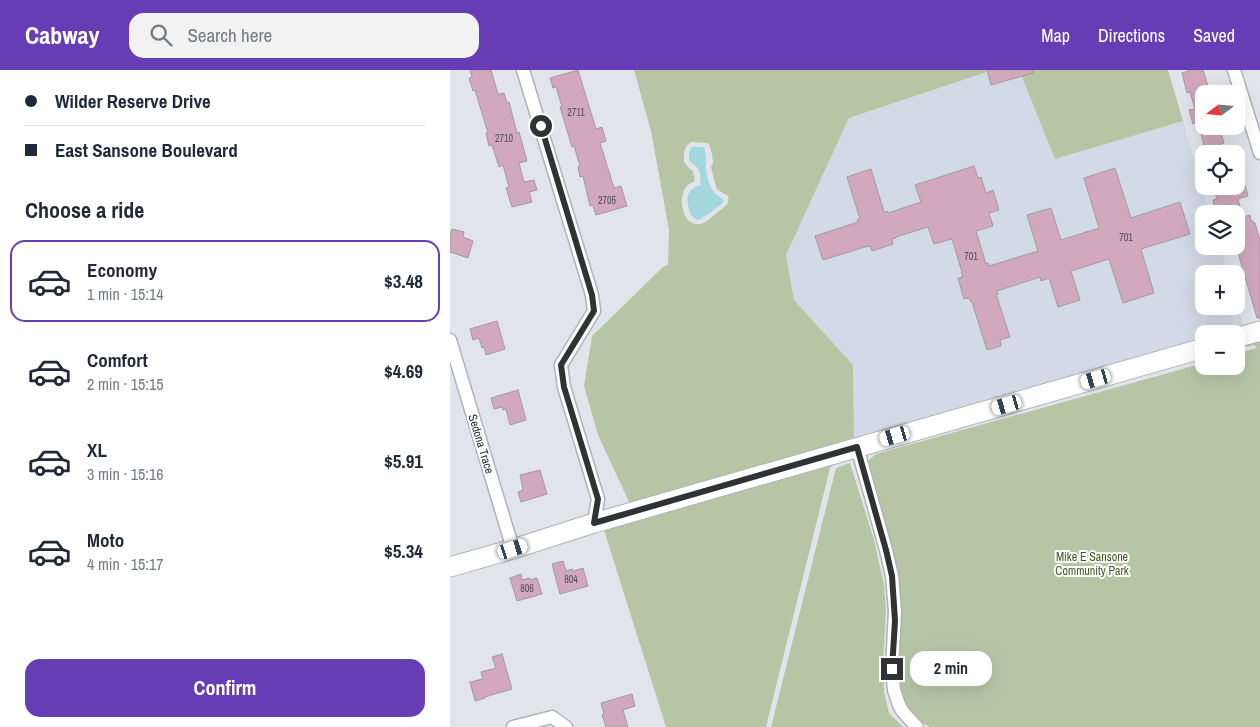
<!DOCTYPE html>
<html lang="en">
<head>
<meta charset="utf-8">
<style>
  body { margin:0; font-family:"Archivo Narrow",sans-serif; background:#f2f2f3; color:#1f2937; height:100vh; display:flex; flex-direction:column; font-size:19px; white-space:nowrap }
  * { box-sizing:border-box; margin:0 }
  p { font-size:16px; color:#747a83 }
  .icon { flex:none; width:28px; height:28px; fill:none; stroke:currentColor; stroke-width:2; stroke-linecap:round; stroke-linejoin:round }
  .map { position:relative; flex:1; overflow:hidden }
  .panel { display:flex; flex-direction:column; background:#fff; width:450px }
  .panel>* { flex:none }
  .top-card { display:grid; align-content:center; height:110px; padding:0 25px; background:#fff }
  .needle { width:32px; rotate:254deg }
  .tools { position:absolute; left:745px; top:15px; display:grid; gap:10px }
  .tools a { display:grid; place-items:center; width:50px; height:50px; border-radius:10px; background:#fff; box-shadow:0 5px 20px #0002; font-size:25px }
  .end { position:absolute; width:22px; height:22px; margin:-11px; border:6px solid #303234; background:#fff; box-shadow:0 0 0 2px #fff }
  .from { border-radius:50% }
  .bubble { position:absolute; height:35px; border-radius:15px; background:#fff; box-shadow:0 5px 20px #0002; font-size:16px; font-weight:700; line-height:35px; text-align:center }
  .car { position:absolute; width:15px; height:30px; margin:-15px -8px; border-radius:6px; box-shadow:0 0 4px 1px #0007; background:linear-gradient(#fff 24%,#345 0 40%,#fff 0 76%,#345 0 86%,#fff 0) }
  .top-card b { display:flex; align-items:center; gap:18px; height:48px; font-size:19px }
  .top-card b+b { border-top:1px solid #e0e1e3 }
  .top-card i { width:12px; height:12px; background:#1f2937 }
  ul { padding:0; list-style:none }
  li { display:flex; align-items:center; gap:15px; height:82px; margin:0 10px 8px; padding:0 15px; border:2px solid transparent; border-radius:15px }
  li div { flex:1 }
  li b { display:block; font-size:19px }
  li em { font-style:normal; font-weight:700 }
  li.current { border-color:#663db5 }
  li>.icon { width:45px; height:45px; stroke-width:1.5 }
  h2 { padding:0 25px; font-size:22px; line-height:60px }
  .button { display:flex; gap:10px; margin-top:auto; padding:10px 25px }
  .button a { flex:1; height:58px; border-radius:15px; background:#663db5; color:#fff; font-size:20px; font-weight:700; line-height:58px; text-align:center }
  header { display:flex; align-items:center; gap:30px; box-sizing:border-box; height:70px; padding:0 25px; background:#663db5; color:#fff }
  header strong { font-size:24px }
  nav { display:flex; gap:28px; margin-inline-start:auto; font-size:18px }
  .search { width:350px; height:45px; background:#f2f2f3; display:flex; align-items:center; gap:12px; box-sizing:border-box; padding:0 18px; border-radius:15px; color:#747a83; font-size:19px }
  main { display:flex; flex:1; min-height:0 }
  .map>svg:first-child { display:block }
  .built { fill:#d3dae7 }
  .green { fill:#b6c6a5; fill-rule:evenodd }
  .water { fill:#a3d8df }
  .building { fill:#d1a8bc; stroke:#a19a9e }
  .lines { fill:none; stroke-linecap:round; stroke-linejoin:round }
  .street-casing { stroke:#afb2b8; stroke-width:15 }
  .secondary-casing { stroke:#afb2b8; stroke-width:21 }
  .street { stroke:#fff; stroke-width:12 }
  .secondary { stroke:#fff; stroke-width:19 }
  .route { stroke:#303234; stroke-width:6 }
  .labels { text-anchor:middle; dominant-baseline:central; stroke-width:4; stroke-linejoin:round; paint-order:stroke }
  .number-label { font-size:10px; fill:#585056 }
  .street-label { font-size:12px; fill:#303234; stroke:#fff }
  .park-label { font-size:12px; fill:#455c25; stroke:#fff }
</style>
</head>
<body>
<header>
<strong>Cabway</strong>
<div class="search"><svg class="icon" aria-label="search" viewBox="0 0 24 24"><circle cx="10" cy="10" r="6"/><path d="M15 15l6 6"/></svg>Search here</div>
<nav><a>Map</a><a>Directions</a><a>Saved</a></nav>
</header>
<main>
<section class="panel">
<div class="top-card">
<b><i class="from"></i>Wilder Reserve Drive</b>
<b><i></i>East Sansone Boulevard</b>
</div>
<h2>Choose a ride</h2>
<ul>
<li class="current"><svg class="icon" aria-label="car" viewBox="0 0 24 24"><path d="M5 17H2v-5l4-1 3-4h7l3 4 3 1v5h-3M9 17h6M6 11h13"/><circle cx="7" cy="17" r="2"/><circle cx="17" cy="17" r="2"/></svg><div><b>Economy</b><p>1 min · 15:14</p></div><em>$3.48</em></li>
<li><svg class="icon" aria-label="car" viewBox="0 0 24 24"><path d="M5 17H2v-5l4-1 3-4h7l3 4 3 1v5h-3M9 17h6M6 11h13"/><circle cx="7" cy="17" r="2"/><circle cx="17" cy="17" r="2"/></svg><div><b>Comfort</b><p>2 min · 15:15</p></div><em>$4.69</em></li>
<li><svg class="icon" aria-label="car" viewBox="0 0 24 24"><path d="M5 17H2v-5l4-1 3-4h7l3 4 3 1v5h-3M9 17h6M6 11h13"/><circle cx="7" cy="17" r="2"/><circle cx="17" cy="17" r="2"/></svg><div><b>XL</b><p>3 min · 15:16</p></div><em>$5.91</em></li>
<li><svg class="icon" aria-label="car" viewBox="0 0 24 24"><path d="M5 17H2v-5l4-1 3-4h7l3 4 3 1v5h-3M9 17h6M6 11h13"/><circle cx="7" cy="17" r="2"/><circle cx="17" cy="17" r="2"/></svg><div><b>Moto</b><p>4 min · 15:17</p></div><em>$5.34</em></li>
</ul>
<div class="button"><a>Confirm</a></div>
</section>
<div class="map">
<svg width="810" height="657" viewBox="0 0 810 657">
  <rect width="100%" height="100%" fill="#e1e5eb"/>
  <path class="built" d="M 543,0 L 569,0 L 605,89 L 733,51 L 760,144 L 754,144 L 754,176 L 770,176 L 778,204 L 754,204 L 754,236 L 786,236 L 786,232 L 795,260 L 781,264 L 754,264 L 754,272 L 404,372 L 403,295 L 344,230 L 336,185 L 399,48 Z"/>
  <path class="green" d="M 184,0 L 543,0 L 399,48 L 336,185 L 344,230 L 403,295 L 404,372 L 181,436 L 148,365 L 134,316 L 142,266 L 213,197 L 218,195 L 219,160 L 201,61 ZM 241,72 L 257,73 L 259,74 L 262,84 L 263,93 L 261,97 L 266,117 L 268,120 L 278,126 C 280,134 275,137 269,141 C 262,146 255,156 246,154 C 230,153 225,116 245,111 L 243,101 L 239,98 L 234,92 C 234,84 233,77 241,72 Z
    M 569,0 L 718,0 L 733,51 L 605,89 Z
    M 810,268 L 810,657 L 480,657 C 467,650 457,642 451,628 C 444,609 448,590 450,571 C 451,554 451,535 449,518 C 445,478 429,434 418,396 L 419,390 L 426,384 L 754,293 L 754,296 L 786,296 L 786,284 L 807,278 L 804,275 L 786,279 L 786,274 Z
    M 754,284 L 754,288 L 425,379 C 416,385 413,386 413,397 L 436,483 L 444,518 L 445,545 L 444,571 L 441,594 L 442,612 L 446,631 L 456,647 L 468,657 L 460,657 L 444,641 L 440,620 L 439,593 L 441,540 L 440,514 L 430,468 L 406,391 C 405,390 404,389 403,388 C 398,386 383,394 380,398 L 316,657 L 216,657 L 153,457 Z
    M 400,393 L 424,470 L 434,515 L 436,541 L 433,593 L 434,621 L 439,643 L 453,657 L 321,657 L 386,398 Z"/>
  <path class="water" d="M 242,77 L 254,77 C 257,87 256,89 256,98 C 256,100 257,104 257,106 C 261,119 262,122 273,129 L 273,133 C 264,139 257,147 247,150 L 241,145 C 236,130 234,120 251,115 L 250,105 L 248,98 L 244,95 L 239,90 L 239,82 Z"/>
  <path class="building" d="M 20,0 L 41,0 L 48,24 L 54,23 L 57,33 L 59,32 L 67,63 L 69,62 L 77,91 L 69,93 L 74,112 L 84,110 L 87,120 L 79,122 L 82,132 L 62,137 L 56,118 L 59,117 L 53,95 L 49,97 L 42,75 L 39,76 L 36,63 L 38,63 L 25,20 L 23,21 L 19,8 L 22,7 Z
    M 128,0 L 146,59 L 152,57 L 156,71 L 150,73 L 164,118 L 171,116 L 177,136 L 146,145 L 143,135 L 140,136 L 133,106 L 130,107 L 128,97 L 130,96 L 124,76 L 122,77 L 110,37 L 112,37 L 106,17 L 103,18 L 100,8 Z
    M 537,0 L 583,0 L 583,3 L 541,15 Z
    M 741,0 L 753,0 L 758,16 L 754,18 L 754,61 L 751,61 L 749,52 L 743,54 L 739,40 L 745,39 L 740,22 L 737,23 L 732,3 Z
    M 770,59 L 774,73 L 771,74 L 772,80 L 756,84 L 751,64 Z
    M 524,96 L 528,108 L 531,107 L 536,123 L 543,120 L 549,140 L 539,143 L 543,156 L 526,161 L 536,194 L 538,193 L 539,196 L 588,181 L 577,145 L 601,138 L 611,170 L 649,158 L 634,108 L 665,98 L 681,148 L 730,132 L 740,164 L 691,179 L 704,223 L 673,233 L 659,189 L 621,201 L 630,230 L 608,237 L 599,208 L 591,211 L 590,207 L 547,221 L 548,224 L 546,224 L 560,267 L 550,270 L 551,276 L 537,280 L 522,232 L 521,232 L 519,228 L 514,229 L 508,208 L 513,207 L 511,202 L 512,202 L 502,169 L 484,174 L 478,157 L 446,167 L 446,168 L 442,169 L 443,174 L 422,181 L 420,176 L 416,177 L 415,177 L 373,190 L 365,166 L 408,152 L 407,150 L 410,149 L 397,107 L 421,99 L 434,142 L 437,141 L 438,143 L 471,132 L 465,115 Z
    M 795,115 L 798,126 L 788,129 L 790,137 L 771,143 L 770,141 L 766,142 L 763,130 L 767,129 L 765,123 Z
    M 800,145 L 801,151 L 803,151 L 803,153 L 805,153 L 810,170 L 810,248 L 807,248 L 786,176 L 786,149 Z
    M 2,159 L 14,162 L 13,167 L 23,171 L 18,188 L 0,182 L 0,166 Z
    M 47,251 L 55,279 L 36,285 L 34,277 L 32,278 L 29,268 L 23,270 L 20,259 Z
    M 68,320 L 76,350 L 60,355 L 56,339 L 53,340 L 52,337 L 44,339 L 41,328 Z
    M 90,400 L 97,424 L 71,432 L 68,422 L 73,420 L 70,405 Z
    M 113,491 L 116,501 L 122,499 L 123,501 L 133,498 L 138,516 L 110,524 L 102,494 Z
    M 71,504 L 72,510 L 80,508 L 80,510 L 87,508 L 92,524 L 67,531 L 60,508 Z
    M 52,584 L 62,619 L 35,627 L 35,628 L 25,631 L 20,612 L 33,609 L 31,602 L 46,598 L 42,587 Z
    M 182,624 L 185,636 L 173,640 L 178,657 L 156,657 L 152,645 L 154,644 L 151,633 Z"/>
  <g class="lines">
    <g class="street-casing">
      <path id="street" d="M 73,0 L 142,225 L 144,241 L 111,295 L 114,317 L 148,429 L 144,453
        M 784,0 L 810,83
        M 0,270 L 63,479
        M 407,377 L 436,480 L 442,506 L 445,541 L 442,599 L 444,620 L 449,635 L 453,642 L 467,657
        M 63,657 L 102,647 L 116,657"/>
    </g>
    <g class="secondary-casing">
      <path id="secondary" d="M 786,268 L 810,261
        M 0,497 L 63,479 L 144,453 L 754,278"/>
    </g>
    <use href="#street" class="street"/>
    <use href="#secondary" class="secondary"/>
  </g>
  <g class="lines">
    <path class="route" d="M 91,56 L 142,225 L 144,241 L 111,295 L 114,317 L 148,429 L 144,453 L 407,377 L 436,480 L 442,506 L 445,551 L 442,599"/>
  </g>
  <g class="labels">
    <g class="number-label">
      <text x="126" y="42">2711</text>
      <text x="54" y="68">2710</text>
      <text x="157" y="130">2705</text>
      <text x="676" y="167">701</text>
      <text x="521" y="186">701</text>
      <text x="121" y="509">804</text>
      <text x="77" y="518">806</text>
    </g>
    <g class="street-label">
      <text transform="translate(31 374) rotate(73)">Sedona Trace</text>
    </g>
    <g class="park-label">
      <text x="642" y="487">Mike E Sansone<tspan x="642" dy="14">Community Park</tspan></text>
    </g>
  </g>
</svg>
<div class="tools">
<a><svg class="needle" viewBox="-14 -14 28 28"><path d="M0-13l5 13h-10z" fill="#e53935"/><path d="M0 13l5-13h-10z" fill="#747a83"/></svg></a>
<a><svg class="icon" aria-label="locate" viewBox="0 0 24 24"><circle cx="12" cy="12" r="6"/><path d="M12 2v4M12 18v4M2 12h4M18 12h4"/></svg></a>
<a><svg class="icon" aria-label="layers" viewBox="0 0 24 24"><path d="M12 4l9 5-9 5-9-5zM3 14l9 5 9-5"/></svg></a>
<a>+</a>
<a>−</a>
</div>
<i class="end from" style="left:91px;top:56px"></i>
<i class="end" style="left:442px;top:599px"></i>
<div class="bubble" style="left:460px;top:581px;width:82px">2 min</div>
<i class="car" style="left:646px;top:309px;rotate:254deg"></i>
<i class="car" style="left:557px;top:335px;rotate:254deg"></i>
<i class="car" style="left:445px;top:366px;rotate:254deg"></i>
<i class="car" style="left:63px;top:479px;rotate:72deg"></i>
</div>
</main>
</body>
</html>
